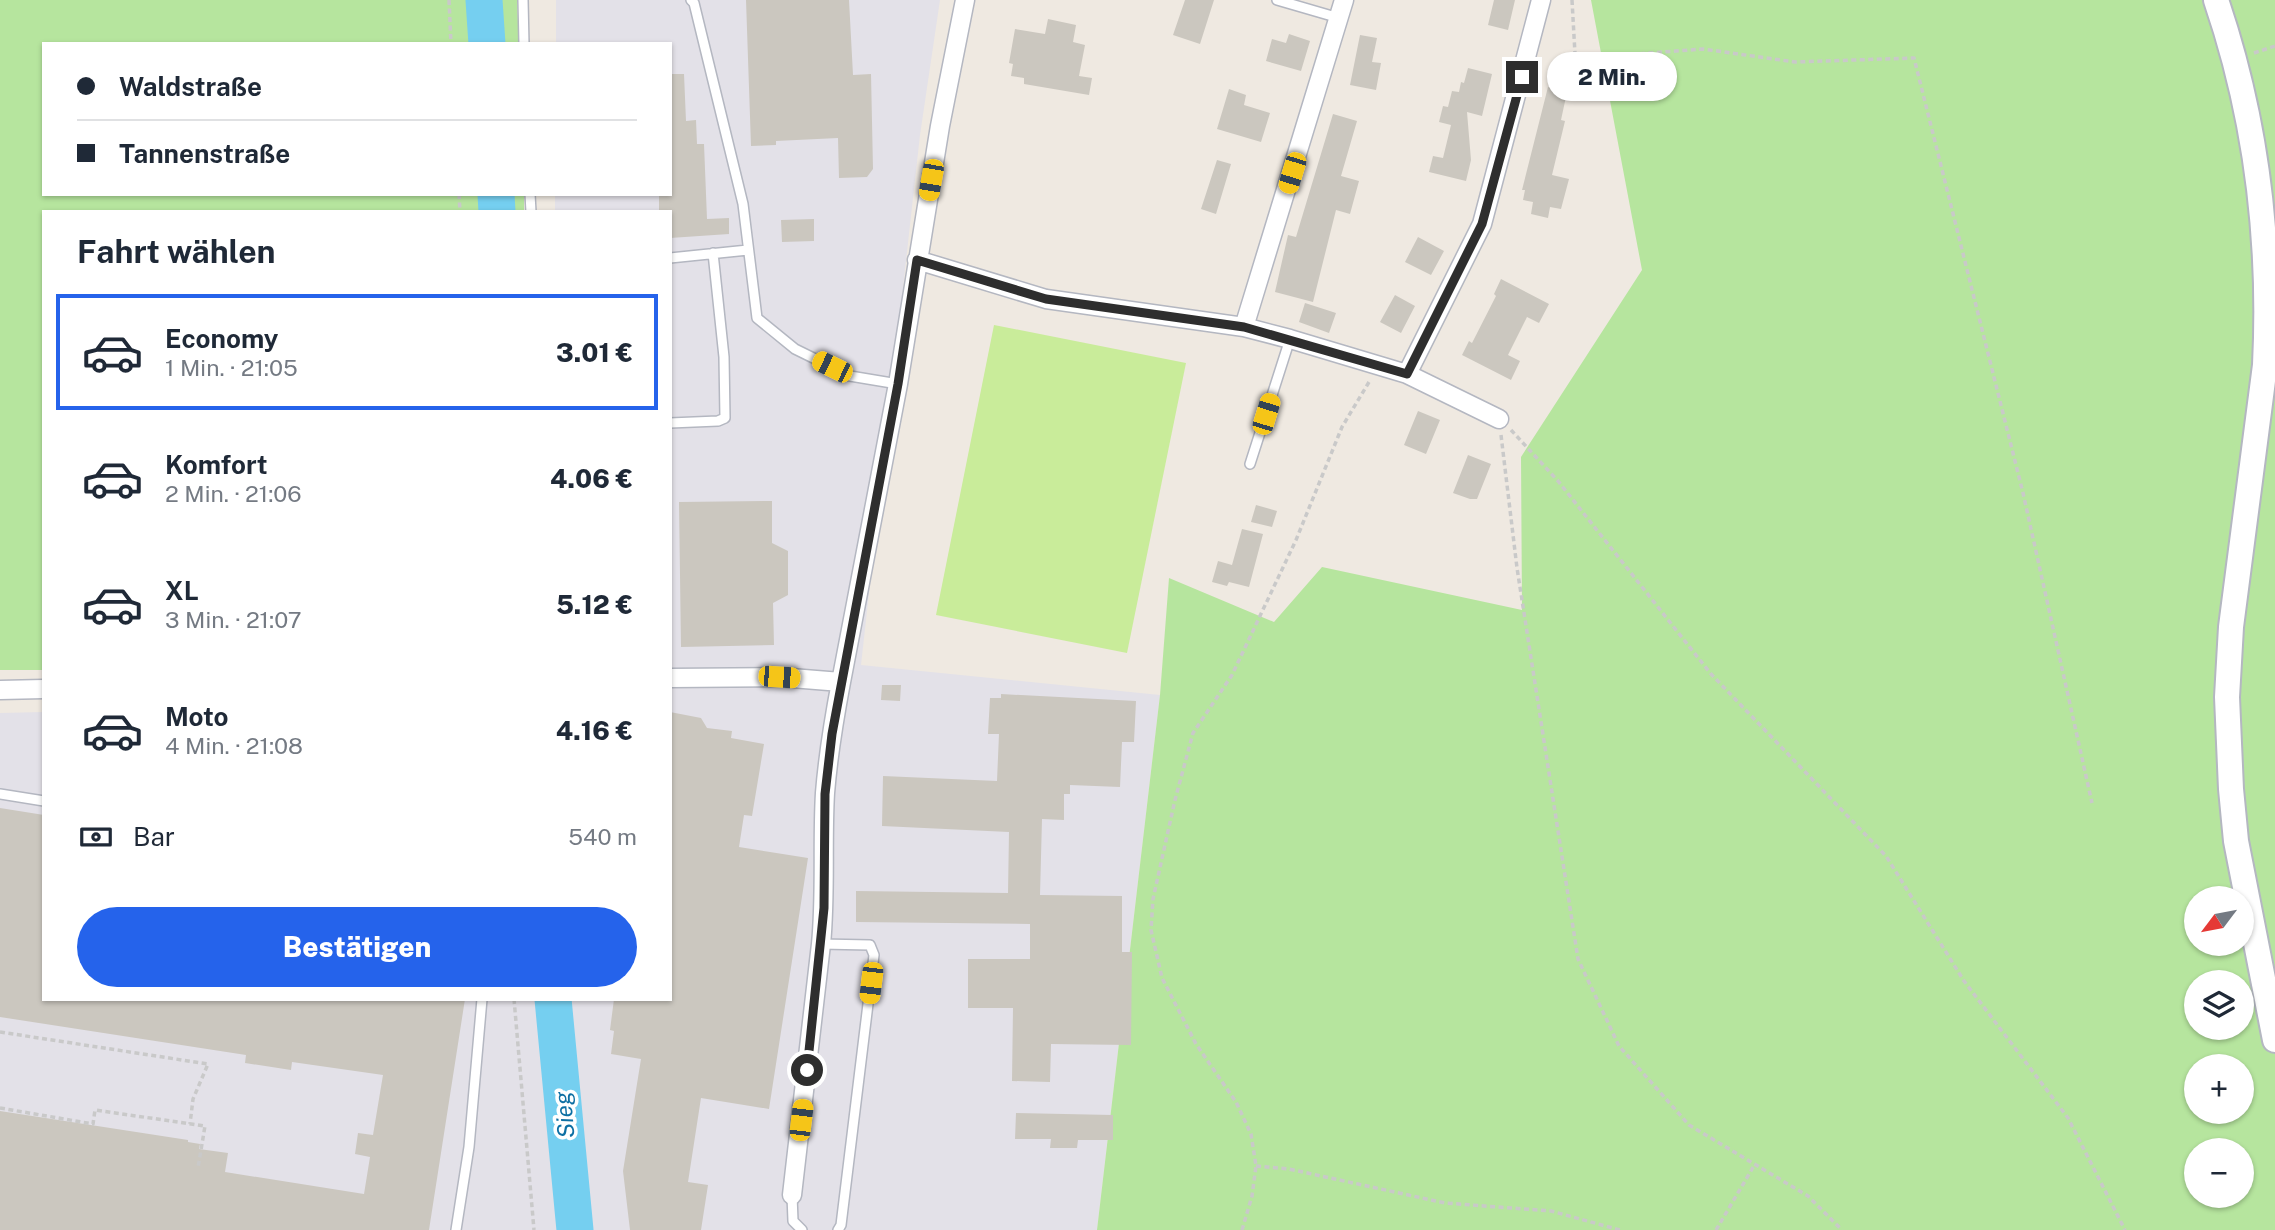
<!DOCTYPE html>
<html lang="de">
<head>
<meta charset="utf-8">
<style>
  body { margin:0; font-family:"Public Sans",sans-serif; background:#f6f6f7; color:#1f2937; height:100vh; display:flex; flex-direction:column; font-size:26px; white-space:nowrap }
  * { box-sizing:border-box; margin:0 }
  p { font-size:23px; color:#747a83 }
  .icon { flex:none; width:38px; height:38px; fill:none; stroke:currentColor; stroke-width:2; stroke-linecap:round; stroke-linejoin:round }
  .map { position:relative; flex:1; overflow:hidden }
  .drawer { position:absolute; left:42px; top:210px; width:630px; height:791px; display:flex; flex-direction:column; background:#fff; border-radius:0px; box-shadow:0 2px 5px #0004 }
  .drawer>* { flex:none }
  .guide { position:absolute; left:42px; top:42px; width:630px; height:154px; border-radius:0px; box-shadow:0 2px 5px #0004; display:grid; align-content:center; height:154px; padding:0 35px; background:#fff }
  .needle { width:46px; rotate:238deg }
  .buttons { position:absolute; left:2184px; top:886px; display:grid; gap:14px }
  .buttons a { display:grid; place-items:center; width:70px; height:70px; border-radius:50%; background:#fff; box-shadow:0 2px 5px #0004; font-size:35px }
  .end { position:absolute; width:32px; height:32px; margin:-16px; border:9px solid #2e2e2e; background:#fff; box-shadow:0 0 0 4px #fff }
  .from { border-radius:50% }
  .bubble { position:absolute; height:49px; border-radius:24px; background:#fff; box-shadow:0 2px 5px #0004; font-size:23px; font-weight:800; line-height:49px; text-align:center }
  .car { position:absolute; width:21px; height:42px; margin:-21px -10px; border-radius:9px; box-shadow:0 0 5px 2px #0007; background:linear-gradient(#f5c518 24%,#345 0 40%,#f5c518 0 76%,#345 0 86%,#f5c518 0) }
  .guide b { display:flex; align-items:center; gap:24px; height:66px; font-size:26px }
  .guide b+b { border-top:2px solid #e0e1e3 }
  .guide i { width:18px; height:18px; background:#1f2937 }
  ul { padding:0; list-style:none }
  li { display:flex; align-items:center; gap:21px; height:116px; margin:0 14px 10px; padding:0 21px; border:4px solid transparent; border-radius:0px }
  li div { flex:1 }
  li b { display:block; font-size:26px }
  li em { font-style:normal; font-weight:800 }
  li.current { border-color:#2563eb }
  li>.icon { width:63px; height:63px; stroke-width:1.5 }
  h2 { padding:0 35px; font-size:32px; line-height:84px }
  .pay { display:flex; align-items:center; gap:18px; height:77px; padding:0 35px; font-size:26px }
  .pay p { margin-inline-start:auto }
  .cta { display:flex; gap:14px; margin-top:auto; padding:14px 35px }
  .cta a { flex:1; height:80px; border-radius:42px; background:#2563eb; color:#fff; font-size:28px; font-weight:800; line-height:80px; text-align:center }
  .map>svg:first-child { display:block }
  .industrial { fill:#e3e1e8 }
  .green { fill:#b6e59e; fill-rule:evenodd }
  .pitch { fill:#c9ec9a }
  .lines { fill:none; stroke-linecap:round; stroke-linejoin:round }
  .river { stroke:#75cff0; stroke-width:37 }
  .building { fill:#cbc7bf }
  .lane-casing { stroke:#b4b7c1; stroke-width:12 }
  .street-casing { stroke:#b4b7c1; stroke-width:21 }
  .secondary-casing { stroke:#b4b7c1; stroke-width:28 }
  .path { stroke:#c9c9c9; stroke-width:3.5; stroke-dasharray:5 3.5; stroke-linecap:butt }
  .lane { stroke:#fff; stroke-width:9 }
  .street { stroke:#fff; stroke-width:18 }
  .secondary { stroke:#fff; stroke-width:24 }
  .route { stroke:#2e2e2e; stroke-width:9 }
  .labels { text-anchor:middle; dominant-baseline:central; stroke-width:7; stroke-linejoin:round; paint-order:stroke }
  .water-label { font-size:23px; font-style:italic; fill:#0d6fa3; stroke:#fff }
</style>
</head>
<body>
<div class="map">
<svg width="2275" height="1230" viewBox="0 0 2275 1230">
  <rect width="100%" height="100%" fill="#efe9e1"/>
  <path class="industrial" d="M 556,0 L 940,0 L 920,135 L 861,665 L 1160,695 L 1097,1230 L 0,1230 L 0,713 L 44,712 L 44,999 L 670,999 L 670,212 L 555,212 L 555,194 L 670,194 L 670,44 L 556,44 Z"/>
  <path class="green" d="M 0,0 L 517,0 L 519,44 L 44,44 L 44,194 L 524,194 L 524,212 L 44,212 L 44,670 L 0,670 Z
    M 1591,0 L 2275,0 L 2275,1230 L 1097,1230 L 1160,695 L 1169,578 L 1274,622 L 1322,567 L 1522,610 L 1521,457 L 1642,270 ZM 2196,898 L 2242,898 L 2242,943 L 2196,943 ZM 2196,982 L 2242,982 L 2242,1027 L 2196,1027 ZM 2196,1066 L 2242,1066 L 2242,1111 L 2196,1111 ZM 2196,1150 L 2242,1150 L 2242,1195 L 2196,1195 Z"/>
  <path class="pitch" d="M 994,325 L 1186,363 L 1127,653 L 936,615 Z"/>
  <g class="lines">
    <path class="river" d="M 484,0 L 487,44
      M 496,194 L 497,212
      M 553,999 L 575,1230"/>
  </g>
  <path class="building" d="M 746,0 L 849,0 L 853,75 L 871,74 L 873,169 L 867,177 L 839,178 L 838,138 L 776,141 L 776,145 L 751,146 Z
    M 1185,0 L 1214,0 L 1200,44 L 1173,35 Z
    M 1494,0 L 1515,0 L 1508,30 L 1488,25 Z
    M 1048,19 L 1076,25 L 1073,42 L 1085,45 L 1079,76 L 1092,78 L 1089,95 L 1024,84 L 1024,78 L 1011,76 L 1013,64 L 1009,63 L 1015,29 L 1045,34 Z
    M 1289,34 L 1310,41 L 1301,71 L 1266,61 L 1272,39 L 1286,43 Z
    M 1360,35 L 1377,38 L 1372,62 L 1381,63 L 1376,90 L 1350,85 Z
    M 1468,68 L 1492,74 L 1482,116 L 1467,112 L 1471,160 L 1466,181 L 1429,172 L 1433,156 L 1443,158 L 1451,125 L 1439,122 L 1443,106 L 1448,107 L 1452,91 L 1459,92 L 1461,82 L 1464,83 Z
    M 670,74 L 684,74 L 686,121 L 696,120 L 697,144 L 704,144 L 707,219 L 729,218 L 729,234 L 670,238 L 670,212 L 659,212 L 659,194 L 670,194 Z
    M 1548,87 L 1567,92 L 1561,120 L 1565,121 L 1552,175 L 1569,179 L 1561,209 L 1550,207 L 1548,218 L 1531,214 L 1533,202 L 1523,200 L 1525,190 L 1522,190 Z
    M 1229,89 L 1246,95 L 1244,105 L 1270,113 L 1261,142 L 1217,129 Z
    M 1333,114 L 1357,121 L 1341,176 L 1359,181 L 1350,214 L 1336,210 L 1313,302 L 1275,292 L 1288,235 L 1296,237 Z
    M 1217,160 L 1231,164 L 1216,214 L 1201,209 Z
    M 814,219 L 814,241 L 782,242 L 781,220 Z
    M 1418,237 L 1444,251 L 1431,275 L 1405,262 Z
    M 1501,279 L 1549,304 L 1539,323 L 1527,317 L 1508,355 L 1520,361 L 1511,380 L 1462,355 L 1469,341 L 1472,343 L 1496,296 L 1494,294 Z
    M 1395,295 L 1415,306 L 1401,333 L 1380,322 Z
    M 1305,303 L 1336,313 L 1329,333 L 1299,322 Z
    M 1418,411 L 1440,420 L 1426,454 L 1404,445 Z
    M 1468,455 L 1491,464 L 1477,499 L 1470,499 L 1453,493 Z
    M 772,501 L 772,543 L 788,551 L 788,595 L 773,603 L 774,645 L 681,647 L 679,502 Z
    M 1256,505 L 1277,511 L 1272,527 L 1251,522 Z
    M 1242,529 L 1263,534 L 1249,587 L 1229,582 L 1227,586 L 1212,582 L 1218,561 L 1232,565 Z
    M 882,685 L 901,685 L 900,701 L 881,700 Z
    M 1001,694 L 1136,701 L 1134,742 L 1122,742 L 1120,787 L 1070,785 L 1070,794 L 1064,794 L 1064,820 L 1042,819 L 1040,895 L 1122,896 L 1122,952 L 1132,952 L 1131,1045 L 1051,1044 L 1050,1082 L 1012,1081 L 1013,1008 L 968,1008 L 968,959 L 1030,959 L 1030,924 L 856,922 L 856,891 L 1008,893 L 1009,832 L 882,826 L 883,776 L 997,781 L 999,734 L 988,734 L 990,698 L 1001,698 Z
    M 670,712 L 701,718 L 707,728 L 732,731 L 731,738 L 764,744 L 752,816 L 744,815 L 739,847 L 808,858 L 769,1109 L 701,1098 L 688,1182 L 708,1185 L 701,1230 L 630,1230 L 623,1171 L 641,1059 L 611,1054 L 614,1031 L 610,1030 L 614,999 L 670,999 Z
    M 0,808 L 44,815 L 44,999 L 465,999 L 429,1230 L 0,1230 L 0,1111 L 188,1140 L 188,1142 L 200,1144 L 199,1149 L 228,1153 L 225,1172 L 364,1194 L 370,1157 L 355,1154 L 358,1133 L 373,1135 L 383,1075 L 292,1062 L 291,1070 L 245,1063 L 246,1055 L 0,1017 Z
    M 1016,1113 L 1113,1115 L 1113,1140 L 1078,1140 L 1077,1148 L 1050,1148 L 1051,1139 L 1015,1139 Z"/>
  <g class="lines">
    <g class="lane-casing">
      <path id="lane" d="M 523,0 L 524,44
        M 691,0 L 694,3 L 743,204 L 757,318 L 795,349 L 850,376 L 898,384
        M 1277,0 L 1339,18
        M 530,194 L 531,212
        M 670,258 L 748,250
        M 670,423 L 718,421 L 725,418 L 724,357 L 713,253
        M 1250,464 L 1290,339
        M 0,794 L 44,801
        M 821,944 L 870,945 L 874,955 L 841,1225 L 838,1230
        M 792,1195 L 793,1221 L 802,1230
        M 456,1230 L 469,1147 L 482,999"/>
    </g>
    <g class="street-casing">
      <path id="street" d="M 917,260 L 1046,299 L 1244,327 L 1290,339 L 1407,374 L 1499,419
        M 1244,327 L 1344,0
        M 1407,374 L 1482,224 L 1541,0
        M 670,678 L 779,677 L 841,682 L 898,384 L 940,126 L 965,0
        M 0,690 L 44,689
        M 792,1195 L 821,944 C 826,894 822,844 825,793 C 828,756 834,719 841,682"/>
    </g>
    <g class="secondary-casing">
      <path id="secondary" d="M 2216,0 C 2256,117 2271,242 2265,365 L 2231,627 L 2227,697 L 2231,789 L 2236,841 L 2275,1040"/>
    </g>
    <path class="path" d="M 449,0 L 451,44
      M 1572,0 L 1575,54 L 1636,54 L 1703,49 L 1795,62 L 1914,58 L 2023,493 L 2092,803
      M 2254,53 L 2275,46
      M 459,194 L 460,212
      M 1511,430 L 1558,481 L 1711,674 L 1886,856 L 1964,981 L 2068,1118 L 2125,1230
      M 1501,435 L 1517,568 L 1578,959 L 1619,1046 L 1689,1125 L 1808,1196 L 1842,1230
      M 514,999 L 534,1230
      M 0,1032 L 208,1064 L 193,1099 L 190,1124
      M 0,1108 L 93,1124 L 95,1110 L 205,1126 L 198,1168
      M 1256,1166 L 1289,1169 L 1445,1203 L 1551,1211 L 1620,1230
      M 1242,1230 L 1252,1196 L 1256,1166 L 1251,1134 L 1236,1102 L 1196,1044 L 1162,978 L 1151,930 L 1153,899 L 1175,800 L 1193,733 L 1232,675 L 1296,540 L 1342,427 L 1369,382
      M 1716,1230 L 1755,1164"/>
    <use href="#lane" class="lane"/>
    <use href="#street" class="street"/>
    <use href="#secondary" class="secondary"/>
  </g>
  <g class="lines">
    <path class="route" d="M 807,1070 L 824,908 L 825,794 L 832,734 L 898,384 L 917,260 L 1046,299 L 1244,327 L 1407,374 L 1482,224 L 1522,77"/>
  </g>
  <g class="labels">
    <g class="water-label">
      <text transform="translate(564 1115) rotate(-95)">Sieg</text>
    </g>
  </g>
</svg>
<div class="buttons">
<a><svg class="needle" viewBox="-14 -14 28 28"><path d="M0-13l5 13h-10z" fill="#e53935"/><path d="M0 13l5-13h-10z" fill="#747a83"/></svg></a>
<a><svg class="icon" aria-label="layers" viewBox="0 0 24 24"><path d="M12 4l9 5-9 5-9-5zM3 14l9 5 9-5"/></svg></a>
<a>+</a>
<a>−</a>
</div>
<i class="end from" style="left:807px;top:1070px"></i>
<i class="end" style="left:1522px;top:77px"></i>
<div class="bubble" style="left:1547px;top:52px;width:130px">2 Min.</div>
<i class="car" style="left:1292px;top:173px;rotate:197deg"></i>
<i class="car" style="left:931px;top:180px;rotate:190deg"></i>
<i class="car" style="left:832px;top:367px;rotate:296deg"></i>
<i class="car" style="left:1266px;top:414px;rotate:17deg"></i>
<i class="car" style="left:779px;top:677px;rotate:94deg"></i>
<i class="car" style="left:871px;top:983px;rotate:187deg"></i>
<i class="car" style="left:801px;top:1120px;rotate:7deg"></i>
<div class="guide">
<b><i class="from"></i>Waldstraße</b>
<b><i></i>Tannenstraße</b>
</div>
<section class="drawer">
<h2>Fahrt wählen</h2>
<ul>
<li class="current"><svg class="icon" aria-label="car" viewBox="0 0 24 24"><path d="M5 17H2v-5l4-1 3-4h7l3 4 3 1v5h-3M9 17h6M6 11h13"/><circle cx="7" cy="17" r="2"/><circle cx="17" cy="17" r="2"/></svg><div><b>Economy</b><p>1 Min. · 21:05</p></div><em>3.01 €</em></li>
<li><svg class="icon" aria-label="car" viewBox="0 0 24 24"><path d="M5 17H2v-5l4-1 3-4h7l3 4 3 1v5h-3M9 17h6M6 11h13"/><circle cx="7" cy="17" r="2"/><circle cx="17" cy="17" r="2"/></svg><div><b>Komfort</b><p>2 Min. · 21:06</p></div><em>4.06 €</em></li>
<li><svg class="icon" aria-label="car" viewBox="0 0 24 24"><path d="M5 17H2v-5l4-1 3-4h7l3 4 3 1v5h-3M9 17h6M6 11h13"/><circle cx="7" cy="17" r="2"/><circle cx="17" cy="17" r="2"/></svg><div><b>XL</b><p>3 Min. · 21:07</p></div><em>5.12 €</em></li>
<li><svg class="icon" aria-label="car" viewBox="0 0 24 24"><path d="M5 17H2v-5l4-1 3-4h7l3 4 3 1v5h-3M9 17h6M6 11h13"/><circle cx="7" cy="17" r="2"/><circle cx="17" cy="17" r="2"/></svg><div><b>Moto</b><p>4 Min. · 21:08</p></div><em>4.16 €</em></li>
</ul>
<div class="pay"><svg class="icon" aria-label="cash" viewBox="0 0 24 24"><path d="M3 7h18v10H3z"/><circle cx="12" cy="12" r="2"/></svg>Bar<p>540 m</p></div>
<div class="cta"><a>Bestätigen</a></div>
</section>
</div>
</body>
</html>
